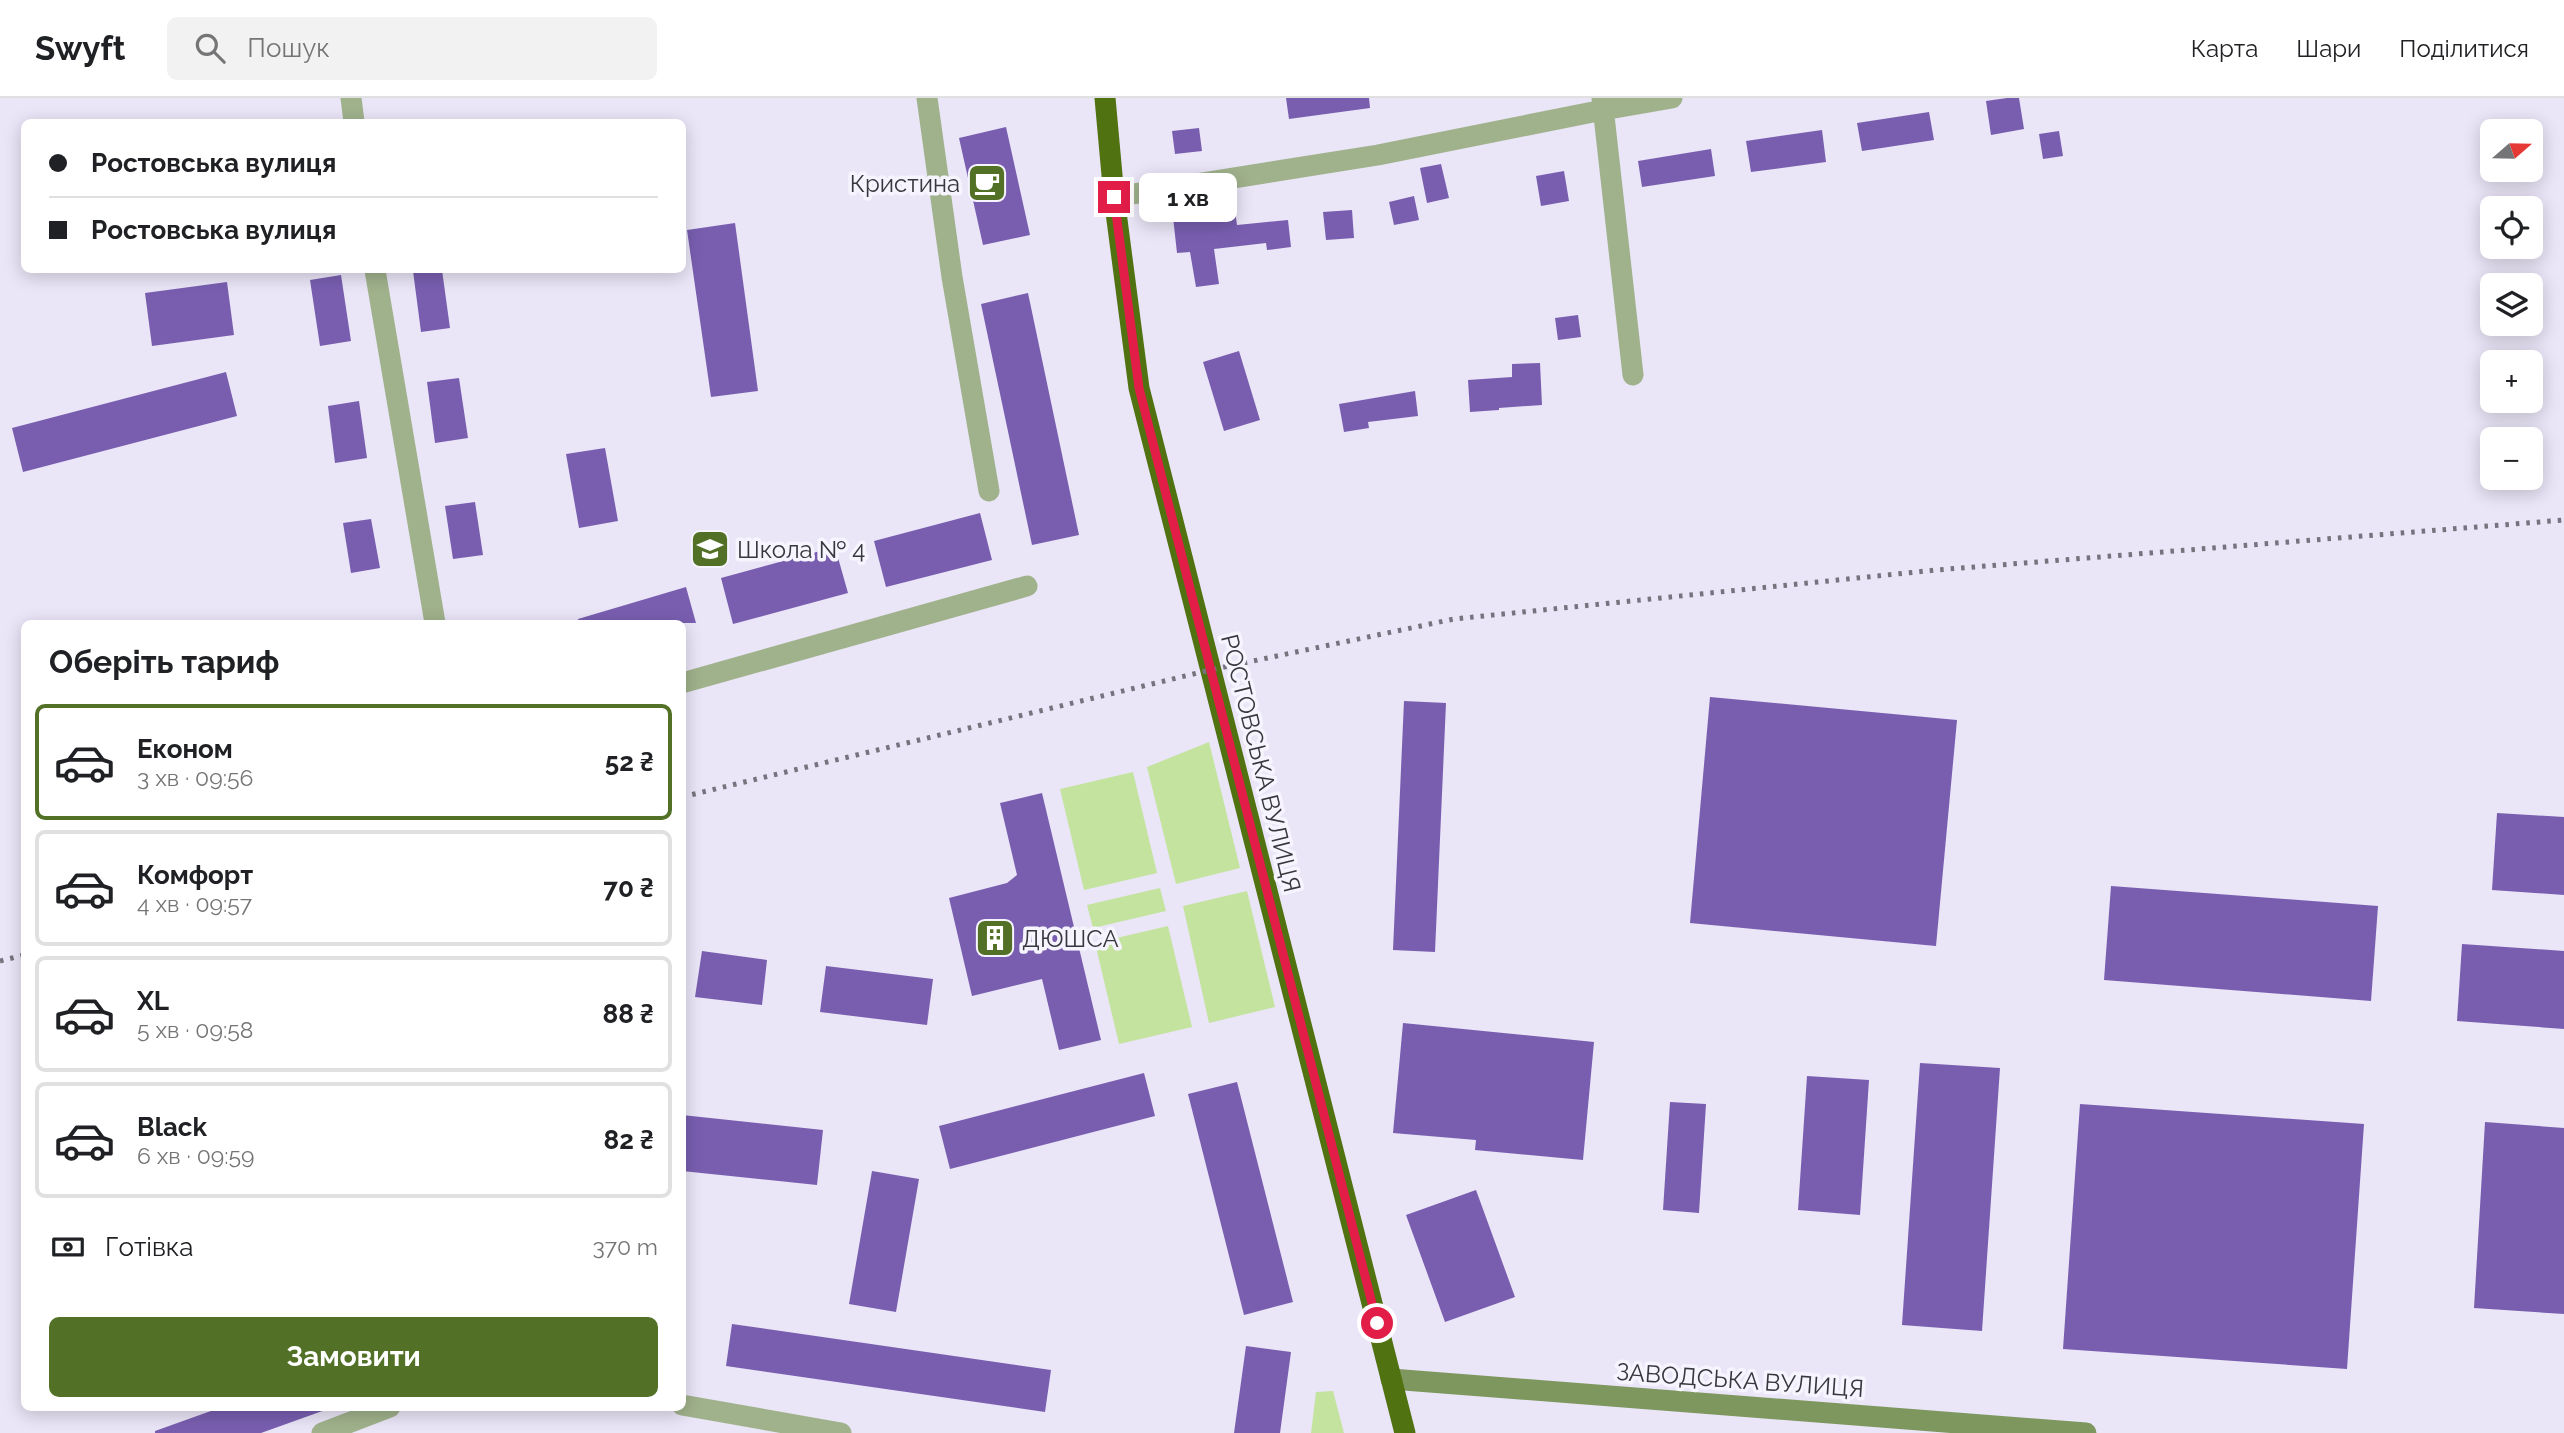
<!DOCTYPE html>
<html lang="uk">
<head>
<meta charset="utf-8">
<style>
  body { margin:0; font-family:Raleway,sans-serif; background:#f2f2f2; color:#202124; height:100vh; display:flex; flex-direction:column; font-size:26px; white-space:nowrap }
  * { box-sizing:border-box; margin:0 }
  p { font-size:23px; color:#757577 }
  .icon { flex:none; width:38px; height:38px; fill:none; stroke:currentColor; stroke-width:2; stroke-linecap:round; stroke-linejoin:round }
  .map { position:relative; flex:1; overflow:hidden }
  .panel { position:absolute; left:21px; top:522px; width:665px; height:791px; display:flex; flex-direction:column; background:#fff; border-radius:10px; box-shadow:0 4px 18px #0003 }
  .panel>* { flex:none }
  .banner { position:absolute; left:21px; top:21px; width:665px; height:154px; border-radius:10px; box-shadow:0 4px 18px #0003; display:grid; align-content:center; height:154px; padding:0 28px; background:#fff }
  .needle { width:46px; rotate:70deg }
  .fabs { position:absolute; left:2480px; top:21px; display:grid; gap:14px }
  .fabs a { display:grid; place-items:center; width:63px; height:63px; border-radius:10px; background:#fff; box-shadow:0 4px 18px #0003; font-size:35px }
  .end { position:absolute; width:32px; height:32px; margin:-16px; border:9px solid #e11d48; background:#fff; box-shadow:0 0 0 4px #fff }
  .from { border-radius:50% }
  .bubble { position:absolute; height:49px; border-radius:10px; background:#fff; box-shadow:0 4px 18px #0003; font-size:23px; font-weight:700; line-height:49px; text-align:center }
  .banner b { display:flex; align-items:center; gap:24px; height:66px; font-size:26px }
  .banner b+b { border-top:2px solid #e0e0e0 }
  .banner i { width:18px; height:18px; background:#202124 }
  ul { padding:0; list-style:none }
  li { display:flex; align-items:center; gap:21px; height:116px; margin:0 14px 10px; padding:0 14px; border:4px solid #e0e0e0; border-radius:10px }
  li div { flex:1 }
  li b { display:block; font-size:26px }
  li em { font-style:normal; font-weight:700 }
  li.current { border-color:#537126 }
  li>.icon { width:63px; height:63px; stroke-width:1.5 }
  h2 { padding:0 28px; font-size:32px; line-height:84px }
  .pay { display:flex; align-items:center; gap:18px; height:77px; padding:0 28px; font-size:26px }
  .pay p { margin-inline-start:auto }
  .cta { display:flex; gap:14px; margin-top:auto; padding:14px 28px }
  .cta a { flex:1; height:80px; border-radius:10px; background:#537126; color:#fff; font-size:28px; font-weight:700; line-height:80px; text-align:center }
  header { display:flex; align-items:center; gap:42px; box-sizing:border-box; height:98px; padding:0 35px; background:#fff; border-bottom:2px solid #e0e0e0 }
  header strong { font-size:33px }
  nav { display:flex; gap:38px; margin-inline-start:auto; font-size:24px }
  .search { width:490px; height:63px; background:#f2f2f2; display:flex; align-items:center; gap:18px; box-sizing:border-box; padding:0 24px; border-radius:10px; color:#757577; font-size:26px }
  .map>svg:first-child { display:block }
  .green { fill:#c4e39f }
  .building { fill:#795eb0 }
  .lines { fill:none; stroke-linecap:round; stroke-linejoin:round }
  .street { stroke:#a0b28c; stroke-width:21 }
  .secondary { stroke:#7e975e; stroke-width:21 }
  .highway { stroke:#507210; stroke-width:21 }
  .rail { stroke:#76737e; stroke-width:5; stroke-dasharray:3.5 7; stroke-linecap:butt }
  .route { stroke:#e11d48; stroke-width:9 }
  .labels { text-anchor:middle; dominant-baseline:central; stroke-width:7; stroke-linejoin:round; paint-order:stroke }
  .poi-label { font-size:24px; fill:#39373e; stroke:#f6f4ff; text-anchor:start }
  .street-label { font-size:24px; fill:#39373e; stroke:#f6f4ff }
</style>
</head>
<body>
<header>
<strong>Swyft</strong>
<div class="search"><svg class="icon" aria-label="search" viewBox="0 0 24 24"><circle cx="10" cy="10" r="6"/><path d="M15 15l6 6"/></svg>Пошук</div>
<nav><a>Карта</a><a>Шари</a><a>Поділитися</a></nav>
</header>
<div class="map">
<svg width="2564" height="1335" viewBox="0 0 2564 1335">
  <rect width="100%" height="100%" fill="#eae5f7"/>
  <path class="green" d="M 1209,644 L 1240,770 L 1176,786 L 1147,669 Z
    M 1133,674 L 1157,775 L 1084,792 L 1060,691 Z
    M 1160,790 L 1166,813 L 1093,830 L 1087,807 Z
    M 1247,793 L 1275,909 L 1209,925 L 1183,808 Z
    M 1168,828 L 1192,929 L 1119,946 L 1095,845 Z
    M 1333,1293 L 1344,1335 L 1311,1335 L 1316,1294 Z"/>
  <path class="building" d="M 1286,0 L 1369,0 L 1370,10 L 1289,21 Z
    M 2007,0 L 2019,0 L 2024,31 L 1991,37 L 1986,3 Z
    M 1929,14 L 1934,42 L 1862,53 L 1857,25 Z
    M 1006,29 L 1030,137 L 983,147 L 959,40 Z
    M 1199,30 L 1202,53 L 1175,56 L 1172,33 Z
    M 1822,32 L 1826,64 L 1751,74 L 1746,43 Z
    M 2059,33 L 2063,58 L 2043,61 L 2039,36 Z
    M 1711,51 L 1715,78 L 1642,89 L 1638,63 Z
    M 1441,66 L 1449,100 L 1427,105 L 1420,70 Z
    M 1564,73 L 1569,103 L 1541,108 L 1536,78 Z
    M 1414,98 L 1419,122 L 1394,127 L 1389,104 Z
    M 1235,112 L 1237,127 L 1288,122 L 1291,149 L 1267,152 L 1266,145 L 1214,151 L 1219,186 L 1196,189 L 1190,154 L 1177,155 L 1173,119 Z
    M 1352,112 L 1354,140 L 1326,142 L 1323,114 Z
    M 735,125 L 758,293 L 711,299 L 687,132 Z
    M 442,172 L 450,230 L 421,234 L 413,173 Z
    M 341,177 L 351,243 L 320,248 L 310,182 Z
    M 227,184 L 234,237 L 152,248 L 145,195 Z
    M 1028,195 L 1079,437 L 1032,447 L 981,206 Z
    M 1578,217 L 1581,239 L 1558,242 L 1555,220 Z
    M 1239,253 L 1260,322 L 1224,333 L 1203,264 Z
    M 1540,265 L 1542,307 L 1499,310 L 1499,312 L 1470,314 L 1468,282 L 1512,279 L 1512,266 Z
    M 226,274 L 237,318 L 23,374 L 12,330 Z
    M 459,280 L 468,340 L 435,345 L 427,284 Z
    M 1415,293 L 1418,318 L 1368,324 L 1369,330 L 1344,334 L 1339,306 Z
    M 359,303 L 367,360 L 335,365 L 328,308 Z
    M 605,350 L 618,423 L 579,430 L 566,356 Z
    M 475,404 L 483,457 L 453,461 L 445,408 Z
    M 980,415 L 992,462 L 886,489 L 874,443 Z
    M 371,421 L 380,470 L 351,475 L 343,425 Z
    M 835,449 L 848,495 L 733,526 L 721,480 Z
    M 686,489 L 696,525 L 579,525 L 578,521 Z
    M 1710,599 L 1957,622 L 1936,848 L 1690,825 Z
    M 1404,603 L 1446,605 L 1435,854 L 1393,852 Z
    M 1042,695 L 1101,942 L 1059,952 L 1042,881 L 972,898 L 949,800 L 1007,785 L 1017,777 L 1000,705 Z
    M 2497,715 L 2564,719 L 2564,797 L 2492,792 Z
    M 2111,788 L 2378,808 L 2371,903 L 2104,882 Z
    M 2462,846 L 2564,853 L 2564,931 L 2457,923 Z
    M 702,853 L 767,862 L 762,907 L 695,899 Z
    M 826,868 L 933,881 L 927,927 L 820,914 Z
    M 1403,925 L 1594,944 L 1583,1062 L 1475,1052 L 1476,1042 L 1393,1035 Z
    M 1920,965 L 2000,970 L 1982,1233 L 1902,1227 Z
    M 1144,975 L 1155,1018 L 950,1071 L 939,1028 Z
    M 1807,978 L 1869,982 L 1860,1117 L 1798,1112 Z
    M 1237,984 L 1293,1204 L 1244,1217 L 1188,996 Z
    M 1670,1004 L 1706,1006 L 1699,1115 L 1663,1112 Z
    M 2080,1006 L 2364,1026 L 2347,1271 L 2063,1251 Z
    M 682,1017 L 823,1032 L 817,1087 L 682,1073 Z
    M 2485,1024 L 2564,1030 L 2564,1216 L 2474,1210 Z
    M 872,1073 L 919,1081 L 896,1214 L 849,1206 Z
    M 1476,1092 L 1515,1199 L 1445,1224 L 1406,1117 Z
    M 732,1226 L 1051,1272 L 1045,1314 L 726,1268 Z
    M 1246,1248 L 1291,1254 L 1280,1335 L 1234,1335 Z
    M 222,1309 L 327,1309 L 328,1311 L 261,1335 L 155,1335 L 155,1333 Z"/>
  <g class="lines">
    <path class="street" d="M 351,0 L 354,24
      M 927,0 L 952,179 L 989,393
      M 1602,0 L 1633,277
      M 1114,99 L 1378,57 L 1603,12 L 1672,0
      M 375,172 L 435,525
      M 682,585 L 1027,488
      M 682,1307 L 841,1335
      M 322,1335 L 390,1309"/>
    <path class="secondary" d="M 1391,1281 L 2086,1335"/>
    <path class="highway" d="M 1105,0 L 1114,99 L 1139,290 L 1405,1335"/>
    <path class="rail" d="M 682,699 L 1210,572 L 1454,521 L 1936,472 L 2564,422
      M 0,863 L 24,857"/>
  </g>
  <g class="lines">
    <path class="route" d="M 1114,99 L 1139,290 L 1377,1225"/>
  </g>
  <defs>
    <g id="cafe-square" transform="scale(2.0125)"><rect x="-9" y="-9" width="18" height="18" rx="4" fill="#537126" stroke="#f6f4ff"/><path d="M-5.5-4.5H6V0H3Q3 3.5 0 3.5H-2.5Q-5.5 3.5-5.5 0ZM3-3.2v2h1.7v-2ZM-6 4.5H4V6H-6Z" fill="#fff"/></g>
    <g id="school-square" transform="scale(2.0125)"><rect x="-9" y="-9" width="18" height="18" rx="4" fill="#537126" stroke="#f6f4ff"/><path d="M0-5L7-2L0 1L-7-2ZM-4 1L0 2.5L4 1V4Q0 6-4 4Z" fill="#fff"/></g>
    <g id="building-square" transform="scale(2.0125)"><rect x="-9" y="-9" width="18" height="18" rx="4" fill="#537126" stroke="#f6f4ff"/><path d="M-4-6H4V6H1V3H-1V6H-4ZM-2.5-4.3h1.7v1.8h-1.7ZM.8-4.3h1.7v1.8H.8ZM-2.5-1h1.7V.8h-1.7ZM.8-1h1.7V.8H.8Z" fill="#fff"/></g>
  </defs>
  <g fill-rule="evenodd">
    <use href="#cafe-square" x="987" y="85"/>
    <use href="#school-square" x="710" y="451"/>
    <use href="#building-square" x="995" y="840"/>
  </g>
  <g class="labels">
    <g class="poi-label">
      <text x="960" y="85" text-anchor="end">Кристина</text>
      <text x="737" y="451">Школа № 4</text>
      <text x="1022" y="840">ДЮШСА</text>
    </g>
    <g class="street-label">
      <text transform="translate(1261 665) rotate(76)">РОСТОВСЬКА ВУЛИЦЯ</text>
      <text transform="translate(1740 1282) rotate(4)">ЗАВОДСЬКА ВУЛИЦЯ</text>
    </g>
  </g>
</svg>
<div class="fabs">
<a><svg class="needle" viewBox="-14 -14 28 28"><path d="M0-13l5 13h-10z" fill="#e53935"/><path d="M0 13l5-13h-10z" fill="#757577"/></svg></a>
<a><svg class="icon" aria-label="locate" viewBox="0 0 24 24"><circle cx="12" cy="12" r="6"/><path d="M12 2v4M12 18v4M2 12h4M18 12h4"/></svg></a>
<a><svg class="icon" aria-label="layers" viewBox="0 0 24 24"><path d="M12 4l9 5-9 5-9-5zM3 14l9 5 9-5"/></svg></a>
<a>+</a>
<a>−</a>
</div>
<i class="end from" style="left:1377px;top:1225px"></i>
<i class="end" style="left:1114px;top:99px"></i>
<div class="bubble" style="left:1139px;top:75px;width:98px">1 хв</div>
<div class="banner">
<b><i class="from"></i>Ростовська вулиця</b>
<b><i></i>Ростовська вулиця</b>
</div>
<section class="panel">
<h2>Оберіть тариф</h2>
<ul>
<li class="current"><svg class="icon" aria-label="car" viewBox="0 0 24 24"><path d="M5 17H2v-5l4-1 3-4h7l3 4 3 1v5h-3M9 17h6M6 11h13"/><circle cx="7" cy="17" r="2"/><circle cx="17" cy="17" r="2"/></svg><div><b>Економ</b><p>3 хв · 09:56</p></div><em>52 ₴</em></li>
<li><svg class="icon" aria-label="car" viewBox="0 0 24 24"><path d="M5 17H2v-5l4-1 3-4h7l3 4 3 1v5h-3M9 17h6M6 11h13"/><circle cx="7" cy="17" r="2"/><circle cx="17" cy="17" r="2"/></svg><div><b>Комфорт</b><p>4 хв · 09:57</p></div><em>70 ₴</em></li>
<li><svg class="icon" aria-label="car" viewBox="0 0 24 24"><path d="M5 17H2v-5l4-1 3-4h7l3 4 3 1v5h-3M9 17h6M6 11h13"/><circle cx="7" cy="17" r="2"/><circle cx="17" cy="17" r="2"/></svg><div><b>XL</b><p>5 хв · 09:58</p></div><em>88 ₴</em></li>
<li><svg class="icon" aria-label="car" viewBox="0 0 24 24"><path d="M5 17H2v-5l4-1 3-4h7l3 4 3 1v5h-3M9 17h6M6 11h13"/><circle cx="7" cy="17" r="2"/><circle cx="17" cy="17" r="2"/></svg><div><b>Black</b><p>6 хв · 09:59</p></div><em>82 ₴</em></li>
</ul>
<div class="pay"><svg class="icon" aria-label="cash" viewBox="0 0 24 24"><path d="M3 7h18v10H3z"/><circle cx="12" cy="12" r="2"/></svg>Готівка<p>370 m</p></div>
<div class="cta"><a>Замовити</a></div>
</section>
</div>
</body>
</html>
